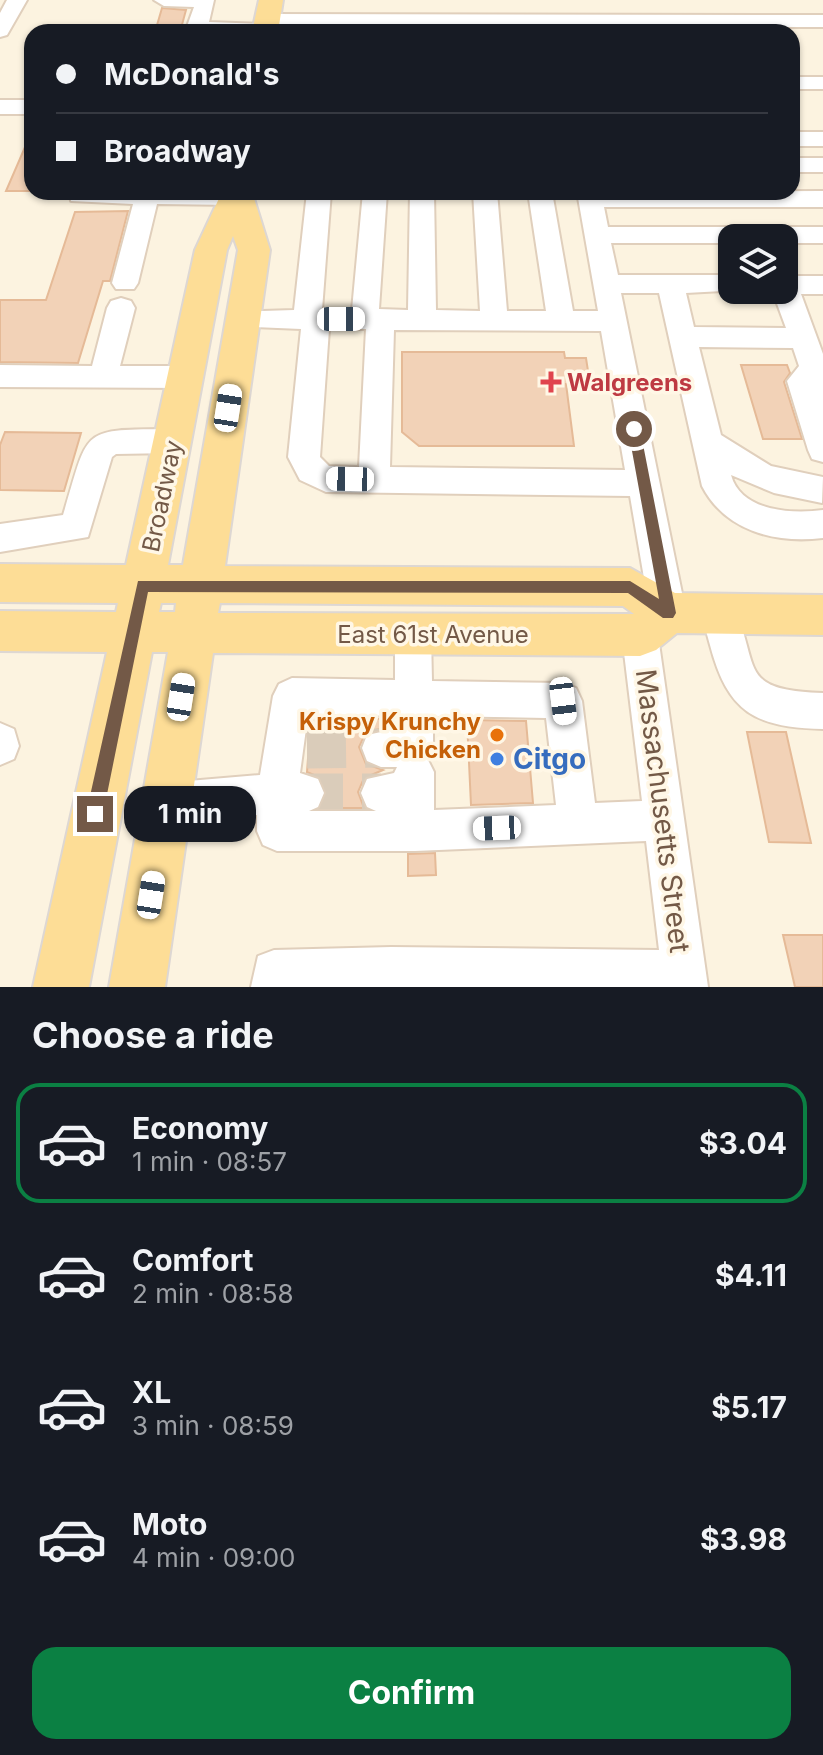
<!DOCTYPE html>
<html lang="en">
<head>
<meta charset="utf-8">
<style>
  body { margin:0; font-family:Inter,sans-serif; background:#20242c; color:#f1f3f6; height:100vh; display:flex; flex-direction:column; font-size:30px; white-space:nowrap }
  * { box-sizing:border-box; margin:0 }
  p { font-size:26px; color:#9ea1a6 }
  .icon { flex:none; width:44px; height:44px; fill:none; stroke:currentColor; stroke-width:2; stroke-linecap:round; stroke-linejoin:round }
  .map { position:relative; height:987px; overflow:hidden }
  .details { display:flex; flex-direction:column; background:#171b24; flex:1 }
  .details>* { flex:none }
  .top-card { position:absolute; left:24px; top:24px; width:776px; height:176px; border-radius:24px; box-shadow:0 2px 6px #0004; display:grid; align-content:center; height:176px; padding:0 32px; background:#171b24 }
  .controls { position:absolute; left:718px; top:224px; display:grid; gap:16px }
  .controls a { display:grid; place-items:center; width:80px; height:80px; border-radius:16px; background:#171b24; box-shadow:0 2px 6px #0004; font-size:40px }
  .end { position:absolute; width:36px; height:36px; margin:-18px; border:10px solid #735947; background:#fff; box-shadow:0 0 0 4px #fff }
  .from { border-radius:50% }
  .bubble { position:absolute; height:56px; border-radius:24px; background:#171b24; box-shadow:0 2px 6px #0004; font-size:26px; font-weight:700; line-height:56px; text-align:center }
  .car { position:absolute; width:24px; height:48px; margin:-24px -12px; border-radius:10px; box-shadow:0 0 6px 2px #0007; background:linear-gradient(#fff 24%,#345 0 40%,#fff 0 76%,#345 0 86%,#fff 0) }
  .top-card b { display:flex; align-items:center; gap:28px; height:76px; font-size:30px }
  .top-card b+b { border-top:2px solid #363941 }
  .top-card i { width:20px; height:20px; background:#f1f3f6 }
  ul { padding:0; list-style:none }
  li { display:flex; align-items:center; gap:24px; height:120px; margin:0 16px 12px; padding:0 16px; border:4px solid transparent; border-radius:24px }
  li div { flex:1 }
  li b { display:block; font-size:30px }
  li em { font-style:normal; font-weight:700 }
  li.on { border-color:#0b8043 }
  li>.icon { width:72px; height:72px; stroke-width:1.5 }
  h2 { padding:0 32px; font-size:36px; line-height:96px }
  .cta { display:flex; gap:16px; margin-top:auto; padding:16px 32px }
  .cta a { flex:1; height:92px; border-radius:24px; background:#0b8043; color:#fff; font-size:32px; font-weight:700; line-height:92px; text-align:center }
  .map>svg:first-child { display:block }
  .building { fill:#f2d2b7; stroke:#e5ba97; stroke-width:2 }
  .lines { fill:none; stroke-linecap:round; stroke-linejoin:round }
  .minor-tunnel { stroke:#daccba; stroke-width:39; stroke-dasharray:39 19; stroke-linecap:butt }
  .minor-casing { stroke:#e0cfbc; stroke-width:4 }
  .major-casing { stroke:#ddd7d3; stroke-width:4 }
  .minor { fill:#fff; fill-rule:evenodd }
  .major { fill:#fddd96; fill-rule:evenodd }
  .route { fill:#735947 }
  .health-dot { fill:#e0444e; stroke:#fff7e6; stroke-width:3 }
  .food-dot { fill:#e8710a; stroke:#fff7e6; stroke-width:3 }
  .shop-dot { fill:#3f7fe0; stroke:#fff7e6; stroke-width:3 }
  .labels { text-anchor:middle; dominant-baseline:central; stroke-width:7; stroke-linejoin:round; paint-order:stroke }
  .health-label { font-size:24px; font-weight:bold; fill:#be3a42; stroke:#fff7e6; text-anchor:start }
  .street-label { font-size:24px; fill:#735947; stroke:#fff7e6 }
  .food-label { font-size:24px; font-weight:bold; fill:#c56008; stroke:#fff7e6; text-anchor:end }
  .near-shop-label { font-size:28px; font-weight:bold; fill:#366cbe; stroke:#fff7e6; text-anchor:start }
  .near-street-label { font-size:28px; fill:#735947; stroke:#fff7e6 }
</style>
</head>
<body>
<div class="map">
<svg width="823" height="987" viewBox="0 0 823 987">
  <rect width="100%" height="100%" fill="#fcf3e0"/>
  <path class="building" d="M 162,8 L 186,10 L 180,32 L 155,32 Z
    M 32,131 L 32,191 L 6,191 Z
    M 128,211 L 110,281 L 103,281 L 78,363 L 0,362 L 0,300 L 46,300 L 75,212 Z
    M 402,352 L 564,352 L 565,358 L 586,358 L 590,384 L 566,384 L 574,446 L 419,446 L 402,432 Z
    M 741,365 L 787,365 L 790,373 L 784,382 L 802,439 L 763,439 Z
    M 5,432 L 81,433 L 64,491 L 0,490 L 0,445 Z
    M 311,717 L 385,719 L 384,728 L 366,732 L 359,747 L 366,764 L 383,770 L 364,778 L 358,792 L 364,808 L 321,808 L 327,792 L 321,778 L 307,772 Z
    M 467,720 L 526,721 L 533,803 L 471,805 Z
    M 747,732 L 786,732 L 811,843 L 769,842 Z
    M 435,853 L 436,875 L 408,876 L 408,854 Z
    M 783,935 L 823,935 L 823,987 L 795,987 Z"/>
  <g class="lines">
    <path class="minor-tunnel" d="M 307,749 L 381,748
      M 304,793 L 381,793"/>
    <g class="minor-casing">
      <path id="minor" d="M 7,0 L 27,0 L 7,35 L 0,37 L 0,13 Z
        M 154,0 L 214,0 L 209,22 L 261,24 L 261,16 L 268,14 L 823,15 L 823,27 L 273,26 L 275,32 L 185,32 L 194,7 L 164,6 Z
        M 792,77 L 823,77 L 823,89 L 792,89 Z
        M 0,100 L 32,100 L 32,114 L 0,114 Z
        M 792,132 L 823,132 L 823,146 L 792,146 Z
        M 792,158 L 823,158 L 823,172 L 792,172 Z
        M 823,191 L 823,207 L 604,207 L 608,227 L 823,227 L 823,243 L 784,243 L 784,238 L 732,238 L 732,243 L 611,243 L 618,275 L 732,275 L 732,290 L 741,290 L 686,293 L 694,327 L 786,328 L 772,290 L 784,290 L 784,276 L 823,276 L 823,294 L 801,294 L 823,354 L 823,462 L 812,459 L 808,450 L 787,381 L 799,366 L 793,348 L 699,347 L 721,435 L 771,466 L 823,477 L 822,503 L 774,493 L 731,475 C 741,512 793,514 823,510 L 823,538 C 776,544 725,531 702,486 L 659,293 L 621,293 L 686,613 L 680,624 L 668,629 L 656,624 L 650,613 L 630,496 L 326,492 L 300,480 L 288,457 L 301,329 L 232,326 L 228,319 L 232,312 L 294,310 L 307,192 L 331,192 L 322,310 L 352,310 L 363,192 L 387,192 L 379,309 L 408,310 L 410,192 L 434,192 L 436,310 L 480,311 L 473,192 L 497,192 L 507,311 L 546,311 L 528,192 L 552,192 L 573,311 L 598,311 L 577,192 ZM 329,329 L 366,329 L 359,467 L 329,466 L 320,457 ZM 394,330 L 601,331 L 625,470 L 390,467 Z
        M 70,192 L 245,192 L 248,197 L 236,205 L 157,204 L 138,283 L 134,289 L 116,289 L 112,283 L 133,204 L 71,201 Z
        M 121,298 L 131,301 L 135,308 L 120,366 L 187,366 L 197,369 L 202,377 L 197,385 L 187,388 L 0,387 L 0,365 L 92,366 L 107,308 L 111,301 Z
        M 173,429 L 184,432 L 188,441 L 184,450 L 173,453 L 116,454 L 112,457 L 88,537 L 0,552 L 0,524 L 63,515 C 90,426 79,430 173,429 Z
        M 720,598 L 732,603 C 762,666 734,690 823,693 L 823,729 C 755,727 728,713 710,645 C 706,630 701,618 708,603 Z
        M 413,619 L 426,624 L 431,635 L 432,681 L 563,683 L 576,688 L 582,701 L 595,803 L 642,801 L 622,636 L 627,625 L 640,620 L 653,625 L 658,636 L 708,987 L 251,987 L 258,956 L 274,950 L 391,947 L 659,950 L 646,841 L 415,851 L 277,851 L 263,845 L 257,831 L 257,815 L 165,823 L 151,817 L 145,803 L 151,789 L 165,783 L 260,775 L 273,696 L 279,684 L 292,678 L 395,680 L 395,635 L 400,624 ZM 308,714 L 395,716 L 395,729 L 367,735 L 362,748 L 367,761 L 381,767 L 397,767 L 394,773 L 367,779 L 361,793 L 367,807 L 376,811 L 309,811 L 318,807 L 324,793 L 318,779 L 300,773 ZM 433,716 L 546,718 L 556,805 L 434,810 L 434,772 L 428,760 L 433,748 Z
        M 0,723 L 14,729 L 19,746 L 14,759 L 0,765 Z"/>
    </g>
    <g class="major-casing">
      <path id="major" d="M 259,0 L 283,0 L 278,32 L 252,32 Z
        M 222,192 L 252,192 L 270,250 L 225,566 L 630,568 L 675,593 L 823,595 L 823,635 L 677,633 L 656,650 L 640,656 L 213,653 L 165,987 L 109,987 L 168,652 L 152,652 L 89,987 L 33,987 L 107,652 L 0,651 L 0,611 L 116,612 L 118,603 L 0,602 L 0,564 L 126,565 L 195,250 ZM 233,236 L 238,250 L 183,565 L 168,565 L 227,250 ZM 161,603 L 176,603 L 175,612 L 159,612 ZM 220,603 L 623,606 L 634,614 L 218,613 Z"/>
    </g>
    <use href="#minor" class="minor"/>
    <use href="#major" class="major"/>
  </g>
  <path class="route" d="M 634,424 L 640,429 L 676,613 L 673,618 L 663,618 L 628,593 L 148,592 L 103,814 L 95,822 L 89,820 L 86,814 L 138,581 L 630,581 L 659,599 L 628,429 Z"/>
  <path class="health-dot" d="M547 370h8v8h8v8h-8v8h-8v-8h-8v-8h8z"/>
  <circle class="food-dot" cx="497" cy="735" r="8"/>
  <circle class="shop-dot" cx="497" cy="759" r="8"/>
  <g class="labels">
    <g class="health-label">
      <text x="567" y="382">Walgreens</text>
    </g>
    <g class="street-label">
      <text transform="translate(162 496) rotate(-78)">Broadway</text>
      <text x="433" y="634">East 61st Avenue</text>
    </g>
    <g class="food-label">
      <text x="481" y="721">Krispy Krunchy<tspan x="481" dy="28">Chicken</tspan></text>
    </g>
    <g class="near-shop-label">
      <text x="513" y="759">Citgo</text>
    </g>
    <g class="near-street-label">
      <text transform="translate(663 811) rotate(83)">Massachusetts Street</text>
    </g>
  </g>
</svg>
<div class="controls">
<a><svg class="icon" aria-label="layers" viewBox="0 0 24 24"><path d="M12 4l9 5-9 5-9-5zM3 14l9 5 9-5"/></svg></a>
</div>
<i class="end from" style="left:634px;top:429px"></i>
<i class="end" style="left:95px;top:814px"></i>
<div class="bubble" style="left:124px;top:786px;width:132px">1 min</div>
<i class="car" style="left:341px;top:319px;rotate:90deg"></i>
<i class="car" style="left:228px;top:408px;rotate:9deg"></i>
<i class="car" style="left:350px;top:479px;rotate:271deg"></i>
<i class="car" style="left:181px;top:697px;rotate:9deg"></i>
<i class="car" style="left:563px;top:701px;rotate:173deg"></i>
<i class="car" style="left:497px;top:828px;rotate:268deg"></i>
<i class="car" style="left:151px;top:895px;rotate:9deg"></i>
<div class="top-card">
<b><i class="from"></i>McDonald's</b>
<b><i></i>Broadway</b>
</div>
</div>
<section class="details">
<h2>Choose a ride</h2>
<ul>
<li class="on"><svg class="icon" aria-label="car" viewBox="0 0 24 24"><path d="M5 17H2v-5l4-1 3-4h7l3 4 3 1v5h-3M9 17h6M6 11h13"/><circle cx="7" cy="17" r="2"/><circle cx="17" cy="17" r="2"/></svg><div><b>Economy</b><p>1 min · 08:57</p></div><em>$3.04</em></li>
<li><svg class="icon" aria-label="car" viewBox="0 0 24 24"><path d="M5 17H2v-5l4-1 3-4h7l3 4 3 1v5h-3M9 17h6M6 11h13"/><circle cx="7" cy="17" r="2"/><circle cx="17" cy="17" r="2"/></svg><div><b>Comfort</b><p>2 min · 08:58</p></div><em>$4.11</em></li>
<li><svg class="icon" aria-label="car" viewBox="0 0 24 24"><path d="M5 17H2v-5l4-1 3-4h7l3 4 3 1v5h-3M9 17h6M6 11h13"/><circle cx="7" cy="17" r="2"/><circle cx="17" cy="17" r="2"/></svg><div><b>XL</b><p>3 min · 08:59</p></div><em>$5.17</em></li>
<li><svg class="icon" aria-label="car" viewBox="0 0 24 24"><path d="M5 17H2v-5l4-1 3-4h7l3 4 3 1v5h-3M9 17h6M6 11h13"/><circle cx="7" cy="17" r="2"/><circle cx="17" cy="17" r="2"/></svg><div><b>Moto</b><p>4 min · 09:00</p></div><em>$3.98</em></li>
</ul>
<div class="cta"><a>Confirm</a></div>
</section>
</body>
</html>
